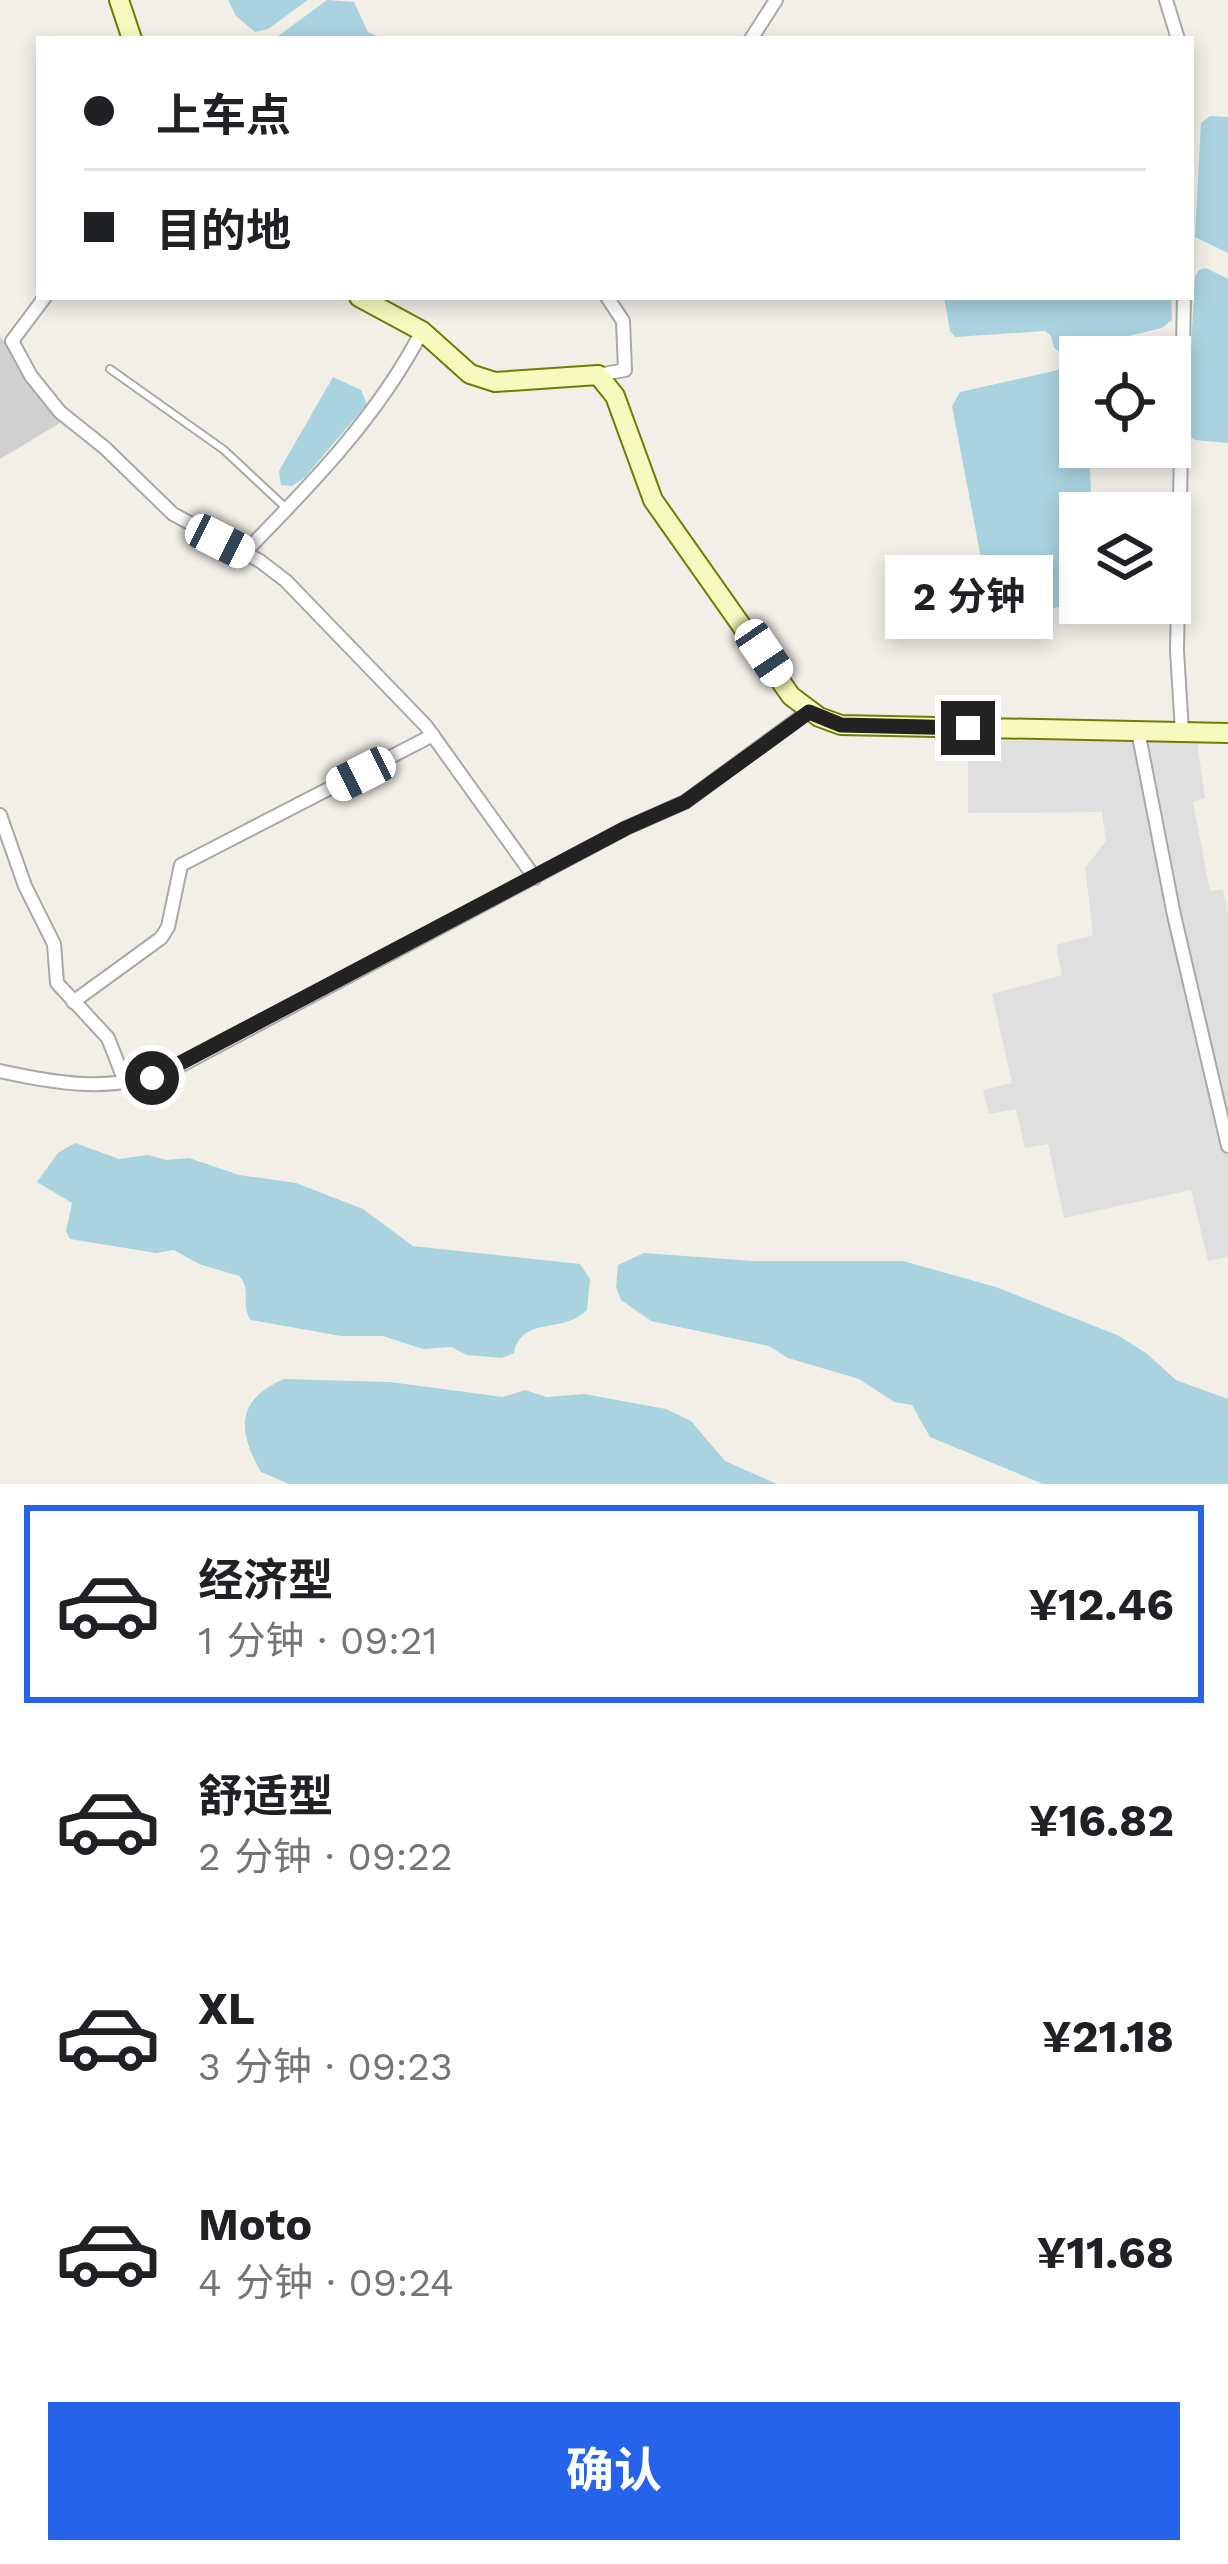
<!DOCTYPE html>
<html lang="zh">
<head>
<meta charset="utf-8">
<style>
  body { margin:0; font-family:"Work Sans","Noto Sans SC",sans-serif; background:#f2f2f2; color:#202124; height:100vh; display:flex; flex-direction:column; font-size:45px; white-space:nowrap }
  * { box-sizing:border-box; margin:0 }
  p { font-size:39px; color:#757577 }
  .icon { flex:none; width:66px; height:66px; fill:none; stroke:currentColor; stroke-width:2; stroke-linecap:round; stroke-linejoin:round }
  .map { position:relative; height:1484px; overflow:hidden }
  .drawer { display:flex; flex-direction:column; background:#fff; flex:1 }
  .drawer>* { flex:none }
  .top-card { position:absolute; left:36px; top:36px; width:1158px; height:264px; border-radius:0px; box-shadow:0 6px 18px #0003; display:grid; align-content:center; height:264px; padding:0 48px; background:#fff }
  .buttons { position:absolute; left:1059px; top:336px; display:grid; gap:24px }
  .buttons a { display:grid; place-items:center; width:132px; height:132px; border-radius:0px; background:#fff; box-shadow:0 6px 18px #0003; font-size:60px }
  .end { position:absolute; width:54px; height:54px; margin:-27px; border:15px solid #222; background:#fff; box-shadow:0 0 0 6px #fff }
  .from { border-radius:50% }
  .bubble { position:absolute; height:84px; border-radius:0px; background:#fff; box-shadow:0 6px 18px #0003; font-size:39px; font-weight:700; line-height:84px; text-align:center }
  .car { position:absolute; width:36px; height:72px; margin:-36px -18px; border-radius:15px; box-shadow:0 0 9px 3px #0007; background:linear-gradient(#fff 24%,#345 0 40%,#fff 0 76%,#345 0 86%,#fff 0) }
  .top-card b { display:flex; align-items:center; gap:42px; height:114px; font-size:45px }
  .top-card b+b { border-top:3px solid #e0e0e0 }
  .top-card i { width:30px; height:30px; background:#202124 }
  ul { padding:21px 0 0; list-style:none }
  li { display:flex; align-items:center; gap:36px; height:198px; margin:0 24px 18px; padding:0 24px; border:6px solid transparent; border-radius:0px }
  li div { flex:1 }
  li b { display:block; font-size:45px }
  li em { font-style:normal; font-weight:700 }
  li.selected { border-color:#2563eb }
  li>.icon { width:108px; height:108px; stroke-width:1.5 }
  .action { display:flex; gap:24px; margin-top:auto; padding:24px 48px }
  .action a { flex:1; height:138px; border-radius:0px; background:#2563eb; color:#fff; font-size:48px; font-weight:700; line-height:138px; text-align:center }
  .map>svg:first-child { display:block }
  .residential { fill:#e0dfdf }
  .religious { fill:#d0d0d0 }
  .water { fill:#aad3df }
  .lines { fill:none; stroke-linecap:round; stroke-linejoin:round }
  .lane-casing { stroke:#a9a9a9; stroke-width:10 }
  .street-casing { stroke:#a9a9a9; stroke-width:16 }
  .secondary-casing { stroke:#707d05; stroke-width:22 }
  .lane { stroke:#fff; stroke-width:6 }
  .street { stroke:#fff; stroke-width:12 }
  .secondary { stroke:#f7fabf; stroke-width:18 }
  .route { stroke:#222; stroke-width:15 }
</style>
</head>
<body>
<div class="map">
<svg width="1228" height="1484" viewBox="0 0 1228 1484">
  <rect width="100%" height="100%" fill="#f2efe9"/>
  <path class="residential" d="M 1197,740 L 1205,798 L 1193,802 L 1210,891 L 1223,889 L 1228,915 L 1228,1257 L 1208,1261 L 1191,1190 L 1064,1218 L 1048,1144 L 1025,1148 L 1016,1109 L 989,1114 L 983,1090 L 1012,1083 L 992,994 L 1062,975 L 1056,945 L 1093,935 L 1085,868 L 1106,841 L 1102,812 L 968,813 L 968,741 Z"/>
  <path class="religious" d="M 0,336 L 60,423 L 0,459 Z"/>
  <path class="water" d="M 228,0 L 308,0 L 268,29 L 255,32 L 236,16 Z
    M 327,0 L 354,2 L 368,32 L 384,39 L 274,39 Z
    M 1210,116 L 1228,117 L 1228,253 L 1195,237 L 1201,123 Z
    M 1206,268 L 1228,279 L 1228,443 L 1195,440 L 1186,433 L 1195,277 L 1199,270 Z
    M 944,297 L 1171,297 L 1172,320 L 1162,328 L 1061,352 L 1054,348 L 1051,336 L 1045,331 L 955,337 L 950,331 Z
    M 1076,366 L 1080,379 L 1080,447 L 1089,447 L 1092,513 L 1080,513 L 1080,603 L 1085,603 L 1001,616 L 990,605 L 952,406 L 960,392 Z
    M 333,377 L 361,390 L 367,404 L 305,477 L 292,486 L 281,485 L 279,471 Z
    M 75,1143 L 119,1159 L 148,1155 L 166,1160 L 189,1158 L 239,1175 L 296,1183 L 363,1209 L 413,1246 L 580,1264 L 590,1279 L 587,1310 C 562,1335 522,1315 514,1353 L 502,1358 L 467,1355 L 451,1347 L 423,1349 L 383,1336 L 341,1336 L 251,1320 C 240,1305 252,1289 239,1276 L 199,1264 L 174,1250 L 156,1253 L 70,1239 L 66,1231 L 72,1203 L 37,1182 L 58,1153 Z
    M 644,1253 L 753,1261 L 903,1261 L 996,1287 L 1117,1335 L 1146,1353 L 1176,1380 L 1228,1399 L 1228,1484 L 1043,1484 L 930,1437 L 912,1405 L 894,1402 L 859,1379 L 788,1358 L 769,1346 L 651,1321 L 621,1300 L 616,1287 L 618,1265 Z
    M 284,1379 L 390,1382 L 503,1397 L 525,1390 L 547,1397 L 584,1394 L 666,1409 L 691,1421 L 725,1461 L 777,1484 L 289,1484 L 261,1472 C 237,1430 236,1400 284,1379 Z"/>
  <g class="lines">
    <g class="lane-casing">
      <path id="lane" d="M 110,369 L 224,450 L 285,507"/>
    </g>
    <g class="street-casing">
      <path id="street" d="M 1166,0 L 1178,39
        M 751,39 L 776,0
        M 45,297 L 12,341 L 31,376 L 60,412 L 105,448 L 173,514 L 260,561 L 286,581 L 426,726 L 535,878
        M 598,375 L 625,370 L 623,321 L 607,297
        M 244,553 C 310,486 379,415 422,331
        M 1138,731 L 1174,915 L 1228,1146
        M 1182,732 L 1177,651 L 1184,297
        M 0,815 L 25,886 L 54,944 L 57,983 L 108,1038 L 126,1084
        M 73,1002 L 161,938 L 168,927 L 181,865 L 433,735
        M 0,1071 C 63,1085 115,1093 176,1068 L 626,828 L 685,802 L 809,711"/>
    </g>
    <g class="secondary-casing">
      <path id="secondary" d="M 119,0 L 132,39
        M 359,297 L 422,331 L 470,374 L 495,382 L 598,375 L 615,396 L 653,500 L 791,696 L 819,717 L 841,725 L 1228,733"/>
    </g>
    <use href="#lane" class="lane"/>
    <use href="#street" class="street"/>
    <use href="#secondary" class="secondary"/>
  </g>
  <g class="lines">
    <path class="route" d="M 152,1078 L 626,828 L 685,802 L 809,712 L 841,725 L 968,728"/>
  </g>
</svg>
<div class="buttons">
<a><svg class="icon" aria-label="locate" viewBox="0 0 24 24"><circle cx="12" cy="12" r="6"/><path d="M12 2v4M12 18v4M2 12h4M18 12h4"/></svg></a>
<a><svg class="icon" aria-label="layers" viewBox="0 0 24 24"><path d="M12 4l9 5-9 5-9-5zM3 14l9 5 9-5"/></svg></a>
</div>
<i class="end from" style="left:152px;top:1078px"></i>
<i class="end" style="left:968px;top:728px"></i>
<div class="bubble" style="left:885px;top:555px;width:168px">2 分钟</div>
<i class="car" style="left:220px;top:541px;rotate:117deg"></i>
<i class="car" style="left:764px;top:653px;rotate:146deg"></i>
<i class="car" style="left:361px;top:774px;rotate:243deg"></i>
<div class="top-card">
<b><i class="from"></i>上车点</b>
<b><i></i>目的地</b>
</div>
</div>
<section class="drawer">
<ul>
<li class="selected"><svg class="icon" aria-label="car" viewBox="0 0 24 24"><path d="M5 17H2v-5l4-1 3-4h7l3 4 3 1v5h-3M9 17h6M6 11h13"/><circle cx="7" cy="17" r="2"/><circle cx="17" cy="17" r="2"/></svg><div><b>经济型</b><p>1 分钟 · 09:21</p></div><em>¥12.46</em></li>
<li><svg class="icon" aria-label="car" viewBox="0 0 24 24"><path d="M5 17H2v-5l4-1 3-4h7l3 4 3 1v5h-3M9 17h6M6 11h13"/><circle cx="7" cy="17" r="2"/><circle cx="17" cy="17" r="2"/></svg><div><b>舒适型</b><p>2 分钟 · 09:22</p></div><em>¥16.82</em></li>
<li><svg class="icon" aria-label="car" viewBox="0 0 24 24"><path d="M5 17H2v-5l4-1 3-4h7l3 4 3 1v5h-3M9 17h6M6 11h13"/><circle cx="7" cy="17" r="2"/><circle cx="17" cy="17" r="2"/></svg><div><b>XL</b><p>3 分钟 · 09:23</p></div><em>¥21.18</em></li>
<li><svg class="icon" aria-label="car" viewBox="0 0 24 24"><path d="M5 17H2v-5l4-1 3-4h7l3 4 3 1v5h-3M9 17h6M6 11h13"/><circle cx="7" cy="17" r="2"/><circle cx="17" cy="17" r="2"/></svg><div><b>Moto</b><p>4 分钟 · 09:24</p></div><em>¥11.68</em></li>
</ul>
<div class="action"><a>确认</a></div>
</section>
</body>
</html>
